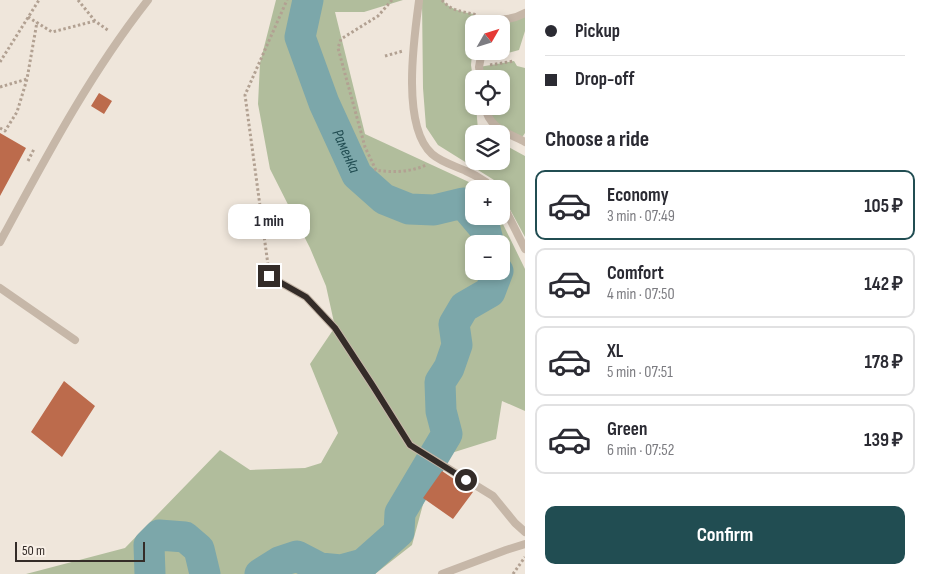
<!DOCTYPE html>
<html lang="en">
<head>
<meta charset="utf-8">
<style>
  body { margin:0; font-family:"Sofia Sans Condensed",sans-serif; background:#f7f7f7; color:#2b2b33; height:100vh; display:flex; flex-direction:column; font-size:19px; white-space:nowrap }
  * { box-sizing:border-box; margin:0 }
  p { font-size:16px; color:#7c7c81 }
  .icon { flex:none; width:28px; height:28px; fill:none; stroke:currentColor; stroke-width:2; stroke-linecap:round; stroke-linejoin:round }
  .map { position:relative; flex:1; overflow:hidden }
  .sheet { display:flex; flex-direction:column; background:#fff; width:400px }
  .sheet>* { flex:none }
  .top-card { display:grid; align-content:center; height:110px; padding:0 20px; background:#fff }
  .needle { width:32px; rotate:51deg }
  .buttons { position:absolute; left:465px; top:15px; display:grid; gap:10px }
  .buttons a { display:grid; place-items:center; width:45px; height:45px; border-radius:10px; background:#fff; box-shadow:0 2px 8px #0003; font-size:25px }
  .scale { position:absolute; left:15px; bottom:12px; width:130px; box-sizing:border-box; padding-left:5px; border:2px solid #342c28; border-top:0; font-size:14px; line-height:18px; white-space:nowrap; color:#342c28; -webkit-text-stroke:4px #f8f0e7; paint-order:stroke }
  .end { position:absolute; width:22px; height:22px; margin:-11px; border:6px solid #342c28; background:#fff; box-shadow:0 0 0 2px #fff }
  .from { border-radius:50% }
  .bubble { position:absolute; height:35px; border-radius:10px; background:#fff; box-shadow:0 2px 8px #0003; font-size:16px; font-weight:700; line-height:35px; text-align:center }
  .top-card b { display:flex; align-items:center; gap:18px; height:48px; font-size:19px }
  .top-card b+b { border-top:1px solid #e1e1e2 }
  .top-card i { width:12px; height:12px; background:#2b2b33 }
  ul { padding:0; list-style:none }
  li { display:flex; align-items:center; gap:15px; height:70px; margin:0 10px 8px; padding:0 10px; border:2px solid #e1e1e2; border-radius:10px }
  li div { flex:1 }
  li b { display:block; font-size:19px }
  li em { font-style:normal; font-weight:700 }
  li.active { border-color:#214d52 }
  li>.icon { width:45px; height:45px; stroke-width:1.5 }
  h2 { padding:0 20px; font-size:22px; line-height:60px }
  .button { display:flex; gap:10px; margin-top:auto; padding:10px 20px }
  .button a { flex:1; height:58px; border-radius:10px; background:#214d52; color:#fff; font-size:20px; font-weight:700; line-height:58px; text-align:center }
  main { display:flex; flex:1; min-height:0 }
  .map>svg:first-child { display:block }
  .green { fill:#b1bd9c; fill-rule:evenodd }
  .lines { fill:none; stroke-linecap:round; stroke-linejoin:round }
  .river { stroke:#7ca7aa; stroke-width:31 }
  .building { fill:#bc6b4c }
  .path { stroke:#b2a192; stroke-width:3; stroke-dasharray:2.5 2.5; stroke-linecap:butt }
  .service { stroke:#c6b7a8; stroke-width:8 }
  .route { stroke:#342c28; stroke-width:6 }
  .labels { text-anchor:middle; dominant-baseline:central; stroke-width:4; stroke-linejoin:round; paint-order:stroke }
  .water-label { font-size:16px; font-style:italic; fill:#214d52; stroke:#f8f0e7 }
</style>
</head>
<body>
<main>
<div class="map">
<svg width="525" height="574" viewBox="0 0 525 574">
  <rect width="100%" height="100%" fill="#efe6db"/>
  <path class="green" d="M 276,0 L 403,0 L 364,12 L 335,12 L 365,134 L 484,189 L 474,189 L 474,216 L 499,216 L 525,269 L 525,411 L 502,401 L 496,439 L 445,455 L 425,497 L 412,545 L 375,574 L 26,574 L 125,548 L 220,450 L 250,470 L 305,468 L 321,463 L 338,433 L 310,364 L 335,327 L 326,286 L 310,248 L 270,169 L 258,104 L 260,63 ZM 474,244 L 501,244 L 501,271 L 474,271 Z
    M 422,0 L 442,0 C 451,10 462,12 474,14 L 475,24 L 471,65 L 474,85 L 474,106 L 476,106 L 478,130 L 485,134 L 474,134 L 474,161 L 501,161 L 501,143 L 525,156 L 525,237 L 501,193 L 501,189 L 499,189 L 494,180 L 438,145 L 426,127 L 423,88 Z
    M 525,13 L 525,31 L 519,50 L 481,60 L 482,51 L 501,51 L 501,24 L 487,24 Z
    M 514,61 L 517,66 L 525,68 L 525,133 L 521,139 L 499,128 L 485,106 L 501,106 L 501,79 L 481,79 L 479,67 Z"/>
  <g class="lines">
    <g class="river">
      <path id="s1" d="M 308,0 L 300,37 L 324,103 L 357,175 L 384,199 L 409,209 L 434,210 L 463,203 L 485,229 L 489,244"/>
      <path d="M 150,574 L 149,545 L 159,535 L 185,537 L 199,549 L 205,574"/>
      <path d="M 260,574 L 279,562 L 297,556 L 320,568 L 341,570 L 363,564 L 399,532 L 400,513 L 447,434 L 441,411 L 440,382 L 449,368 L 457,345 L 454,324 L 464,307 L 490,292 L 498,271"/>
    </g>
  </g>
  <path class="building" d="M 99,93 L 112,101 L 104,114 L 91,106 Z
    M 0,133 L 26,148 L 0,196 Z
    M 64,381 L 95,406 L 62,457 L 31,432 Z
    M 442,471 L 473,492 L 453,519 L 423,498 Z"/>
  <g class="lines">
    <path class="path" d="M 78,0 L 95,21 L 109,31
      M 392,0 L 378,16 L 341,39 L 338,48 L 365,147 L 376,170 C 392,173 411,172 426,165
      M 442,0 C 452,12 463,11 477,15
      M 28,17 L 52,32 L 95,21
      M 385,56 L 403,51
      M 0,62 L 39,0
      M 490,65 L 514,61
      M 0,87 L 27,79
      M 0,128 L 5,131 L 17,112 L 27,79 L 37,22
      M 28,161 L 34,149
      M 268,265 L 245,95 L 287,0
      M 513,574 L 525,557"/>
    <path class="service" d="M 419,1 C 414,38 401,126 432,154 C 441,162 455,166 466,171 C 473,174 480,178 486,182 L 492,189
      M 487,24 L 487,19 C 502,20 513,20 525,13
      M 481,79 L 479,67 L 482,51
      M 485,106 C 488,128 508,133 525,142
      M 501,201 L 525,249
      M 0,242 C 45,159 89,75 148,0
      M 269,276 L 306,297 L 335,328 L 373,386 L 410,445 L 493,496 L 515,523 L 525,532
      M 0,288 L 75,340
      M 442,574 L 506,550 L 525,544"/>
  </g>
  <g class="lines">
    <path class="route" d="M 269,276 L 306,297 L 335,328 L 373,386 L 410,445 L 466,480"/>
  </g>
  <g class="labels">
    <g class="water-label">
      <text stroke="none"><textPath href="#s1" startOffset="161">Раменка</textPath></text>
    </g>
  </g>
</svg>
<div class="buttons">
<a><svg class="needle" viewBox="-14 -14 28 28"><path d="M0-13l5 13h-10z" fill="#e53935"/><path d="M0 13l5-13h-10z" fill="#7c7c81"/></svg></a>
<a><svg class="icon" aria-label="locate" viewBox="0 0 24 24"><circle cx="12" cy="12" r="6"/><path d="M12 2v4M12 18v4M2 12h4M18 12h4"/></svg></a>
<a><svg class="icon" aria-label="layers" viewBox="0 0 24 24"><path d="M12 4l9 5-9 5-9-5zM3 14l9 5 9-5"/></svg></a>
<a>+</a>
<a>−</a>
</div>
<div class="scale">50 m</div>
<i class="end from" style="left:466px;top:480px"></i>
<i class="end" style="left:269px;top:276px"></i>
<div class="bubble" style="left:228px;top:204px;width:82px">1 min</div>
</div>
<section class="sheet">
<div class="top-card">
<b><i class="from"></i>Pickup</b>
<b><i></i>Drop-off</b>
</div>
<h2>Choose a ride</h2>
<ul>
<li class="active"><svg class="icon" aria-label="car" viewBox="0 0 24 24"><path d="M5 17H2v-5l4-1 3-4h7l3 4 3 1v5h-3M9 17h6M6 11h13"/><circle cx="7" cy="17" r="2"/><circle cx="17" cy="17" r="2"/></svg><div><b>Economy</b><p>3 min · 07:49</p></div><em>105 ₽</em></li>
<li><svg class="icon" aria-label="car" viewBox="0 0 24 24"><path d="M5 17H2v-5l4-1 3-4h7l3 4 3 1v5h-3M9 17h6M6 11h13"/><circle cx="7" cy="17" r="2"/><circle cx="17" cy="17" r="2"/></svg><div><b>Comfort</b><p>4 min · 07:50</p></div><em>142 ₽</em></li>
<li><svg class="icon" aria-label="car" viewBox="0 0 24 24"><path d="M5 17H2v-5l4-1 3-4h7l3 4 3 1v5h-3M9 17h6M6 11h13"/><circle cx="7" cy="17" r="2"/><circle cx="17" cy="17" r="2"/></svg><div><b>XL</b><p>5 min · 07:51</p></div><em>178 ₽</em></li>
<li><svg class="icon" aria-label="car" viewBox="0 0 24 24"><path d="M5 17H2v-5l4-1 3-4h7l3 4 3 1v5h-3M9 17h6M6 11h13"/><circle cx="7" cy="17" r="2"/><circle cx="17" cy="17" r="2"/></svg><div><b>Green</b><p>6 min · 07:52</p></div><em>139 ₽</em></li>
</ul>
<div class="button"><a>Confirm</a></div>
</section>
</main>
</body>
</html>
